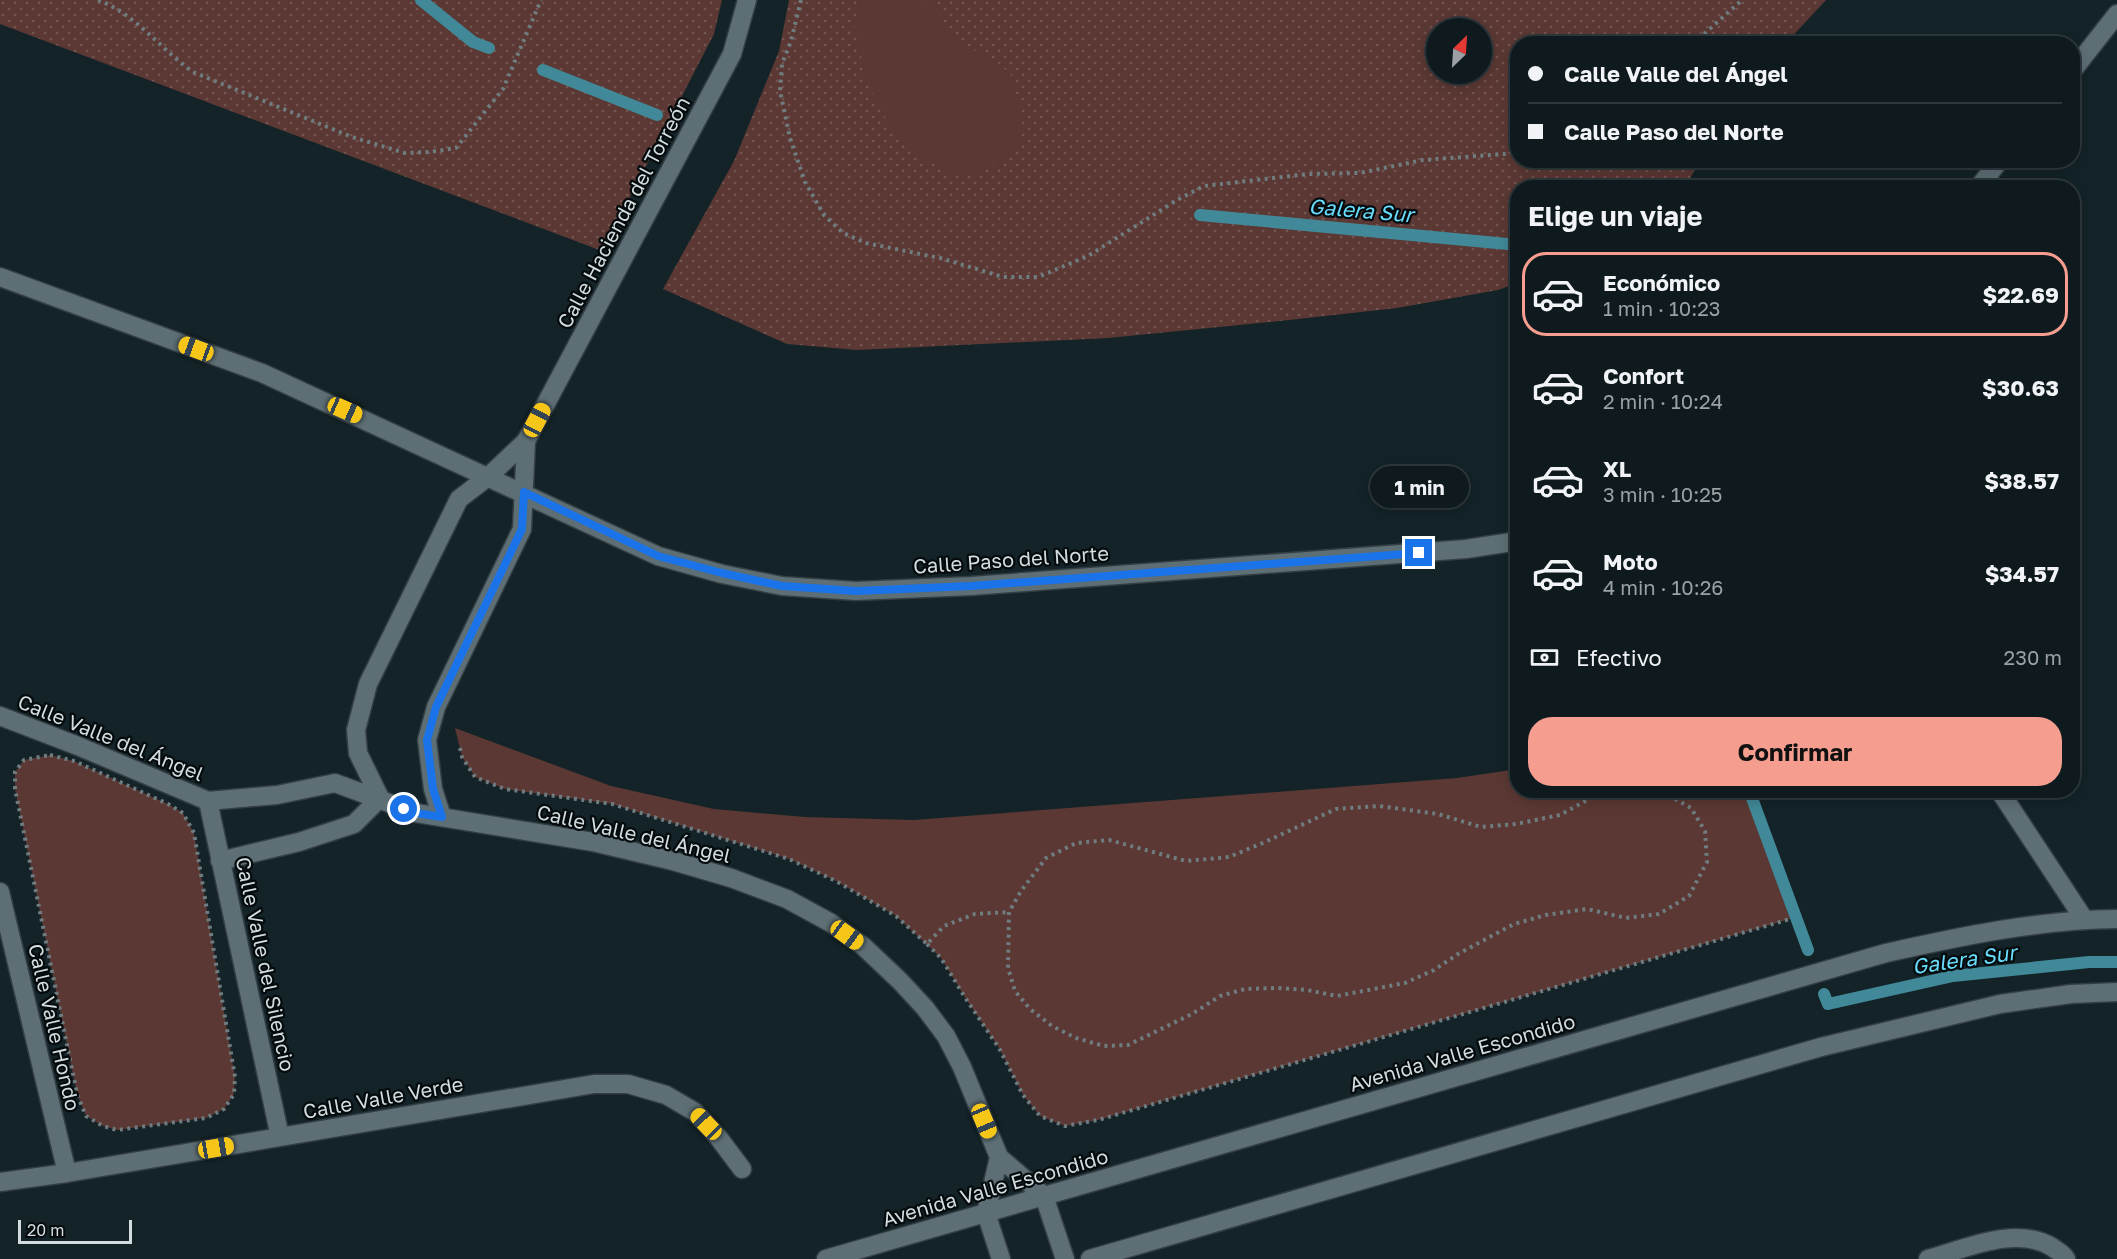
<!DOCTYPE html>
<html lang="es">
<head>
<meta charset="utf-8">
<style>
  body { margin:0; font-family:"Golos Text",sans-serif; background:#172327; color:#f1f3f6; height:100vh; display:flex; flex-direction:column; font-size:22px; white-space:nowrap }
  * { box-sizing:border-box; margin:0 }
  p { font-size:20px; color:#9ba1a4 }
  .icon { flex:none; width:33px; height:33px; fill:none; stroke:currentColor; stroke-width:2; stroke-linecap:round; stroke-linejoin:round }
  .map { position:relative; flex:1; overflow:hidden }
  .details { position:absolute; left:1510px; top:180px; width:570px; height:618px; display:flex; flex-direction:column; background:#0e1a1e; border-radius:24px; box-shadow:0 3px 15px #0003,0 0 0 2px #2e383c }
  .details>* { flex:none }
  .banner { position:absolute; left:1510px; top:36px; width:570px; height:132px; border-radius:24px; box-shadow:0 3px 15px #0003,0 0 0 2px #2e383c; display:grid; align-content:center; height:132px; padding:0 18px; background:#0e1a1e }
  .needle { width:39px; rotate:25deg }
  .fabs { position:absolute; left:1426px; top:18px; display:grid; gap:12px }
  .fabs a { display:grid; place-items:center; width:66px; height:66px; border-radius:50%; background:#0e1a1e; box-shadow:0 3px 15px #0003,0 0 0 2px #2e383c; font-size:30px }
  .scale { position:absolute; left:18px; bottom:15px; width:114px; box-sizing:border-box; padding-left:6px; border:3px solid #d3dde0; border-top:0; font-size:16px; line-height:21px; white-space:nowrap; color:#d3dde0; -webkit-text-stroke:4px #050b0d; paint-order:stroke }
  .end { position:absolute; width:27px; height:27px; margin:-14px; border:8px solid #1a73e8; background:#fff; box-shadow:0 0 0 3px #fff }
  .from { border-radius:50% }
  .bubble { position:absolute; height:42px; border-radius:21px; background:#0e1a1e; box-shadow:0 3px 15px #0003,0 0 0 2px #2e383c; font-size:20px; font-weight:700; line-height:42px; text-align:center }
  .car { position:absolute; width:18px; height:36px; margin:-18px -9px; border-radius:8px; box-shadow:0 0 4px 2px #0007; background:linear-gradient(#f5c518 24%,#345 0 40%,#f5c518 0 76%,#345 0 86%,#f5c518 0) }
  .banner b { display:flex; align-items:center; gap:21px; height:57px; font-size:22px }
  .banner b+b { border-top:2px solid #2e383c }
  .banner i { width:15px; height:15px; background:#f1f3f6 }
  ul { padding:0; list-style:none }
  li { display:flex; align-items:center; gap:18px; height:84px; margin:0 12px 9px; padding:0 6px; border:3px solid transparent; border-radius:24px }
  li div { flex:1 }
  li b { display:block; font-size:22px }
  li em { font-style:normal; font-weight:700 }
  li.selected { border-color:#f59d8f }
  li>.icon { width:54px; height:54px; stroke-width:1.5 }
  h2 { padding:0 18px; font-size:27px; line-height:72px }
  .pay { display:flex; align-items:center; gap:15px; height:66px; padding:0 18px; font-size:22px }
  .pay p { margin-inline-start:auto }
  .cta { display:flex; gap:12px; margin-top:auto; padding:12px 18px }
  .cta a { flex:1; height:69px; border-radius:24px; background:#f59d8f; color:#111; font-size:24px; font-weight:700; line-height:69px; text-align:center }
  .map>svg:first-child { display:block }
  .grass { fill:url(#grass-dots); fill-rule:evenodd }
  .park { fill:#5b3833 }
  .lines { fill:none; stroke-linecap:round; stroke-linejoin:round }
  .stream { stroke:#418999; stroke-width:12 }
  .minor-casing { stroke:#333e43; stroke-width:21 }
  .path { stroke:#6f7c80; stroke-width:4; stroke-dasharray:3 4.5; stroke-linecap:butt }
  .minor { stroke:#5d6f75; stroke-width:18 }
  .route { stroke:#1a73e8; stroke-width:8 }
  .labels { text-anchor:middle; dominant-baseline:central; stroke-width:4.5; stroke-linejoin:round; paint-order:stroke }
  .street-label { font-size:20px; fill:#d3dde0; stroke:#050b0d }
  .water-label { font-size:21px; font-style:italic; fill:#69defe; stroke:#050b0d }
</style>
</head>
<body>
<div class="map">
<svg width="2117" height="1259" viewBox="0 0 2117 1259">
  <defs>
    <pattern id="grass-dots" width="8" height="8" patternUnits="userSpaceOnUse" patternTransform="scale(1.5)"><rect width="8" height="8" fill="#5b3833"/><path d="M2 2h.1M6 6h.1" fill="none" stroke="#725450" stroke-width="1.8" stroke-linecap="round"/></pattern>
  </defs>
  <rect width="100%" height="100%" fill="#132328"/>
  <path class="grass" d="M 0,0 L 722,0 L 714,34 L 602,251 L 0,24 Z
    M 789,0 L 1826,0 L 1786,43 L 1518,44 L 1518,160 L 1700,161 L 1685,187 L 1518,188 L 1518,283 L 1498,290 L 1397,308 L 1289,320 L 1108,338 L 857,350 L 787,344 L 663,289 L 734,161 L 779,51 ZM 1437,28 L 1482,28 L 1482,74 L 1437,74 Z"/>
  <path class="park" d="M 860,0 L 924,0 L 937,9 L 946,27 L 960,43 L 997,62 L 1011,75 L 1023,118 L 1019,141 L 997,164 L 968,176 L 947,172 L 922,157 L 896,135 L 882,112 L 867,82 L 854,25 Z
    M 455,728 L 611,786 L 714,809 L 805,817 L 914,820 L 1457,778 L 1518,769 L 1518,790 L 1747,791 L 1790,919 L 1098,1120 L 1065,1126 L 1040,1116 L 1023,1095 L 999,1048 L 966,999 L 941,958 L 896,916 L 836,881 L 789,859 L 612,804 L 505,789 L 475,777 L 462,757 Z
    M 50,755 L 74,761 L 168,804 L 183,813 L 194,833 L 235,1077 L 234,1094 L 224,1109 L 206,1118 L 117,1130 L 103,1126 L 86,1116 L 77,1094 L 15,789 L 15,772 L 24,760 Z"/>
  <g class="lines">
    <path class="stream" d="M 421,0 L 473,42 L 489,48
      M 543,70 L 657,115
      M 1200,215 L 1518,245
      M 1749,790 L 1808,950
      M 1824,994 L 1828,1004 L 1953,976 L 2089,962 L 2117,962"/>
    <g class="minor-casing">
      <path id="minor" d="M 2073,70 L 2117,14
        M 1978,188 L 2000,160
        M 0,277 L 262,373 L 658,556 L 722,574 L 782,586 L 856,591 L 971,586 L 1466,549 L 1518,541
        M 0,716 L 78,746 L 208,801 L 277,795 L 335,783 L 416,813 L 593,842 L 673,861 L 731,878 L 787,899 L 831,923 L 863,946 L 900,981 L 925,1008 L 946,1036 L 962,1067 L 999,1157 L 1044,1196 L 1065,1259
        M 1999,790 L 2084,919
        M 380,798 L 358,753 L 356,730 L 368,684 L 459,499 L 489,476 L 526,441 L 732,54 L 747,0
        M 208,801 L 280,1137
        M 442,817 L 433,789 L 427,740 L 436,707 L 522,529 L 526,441
        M 220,861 L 299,842 L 354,824 L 380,798
        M 0,892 L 67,1173
        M 999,1157 L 986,1213 L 1001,1259
        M 0,1182 L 67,1173 L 594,1084 L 628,1084 L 666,1095 L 695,1112 L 718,1137 L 742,1169
        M 826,1259 L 1886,953 C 1962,936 2038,920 2117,919
        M 1090,1259 L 1821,1047 L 2000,1004 L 2071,994 L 2117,992
        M 1928,1259 C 1965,1249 2016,1225 2052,1247 C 2057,1251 2063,1253 2066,1259"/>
    </g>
    <path class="path" d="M 98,0 C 136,14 160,49 193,72 L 352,137 L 405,153 L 430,152 L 456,148 L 503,89 L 541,0
      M 801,0 L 791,41 L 782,64 L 780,91 L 790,138 L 805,182 L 824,215 L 843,233 L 866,243 L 940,258 L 1003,277 L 1038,277 L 1088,256 L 1177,200 L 1204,186 L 1308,174 L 1360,173 L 1423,160 L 1518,153
      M 1693,44 L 1742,0
      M 460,748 L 462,757 L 475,777 L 505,789 L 612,804 L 789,859 L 836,881 L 896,916 L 927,944 L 944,926 L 975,914 L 1009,912
      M 50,755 L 74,761 L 168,804 L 183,813 L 194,833 L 235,1077 L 234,1094 L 224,1109 L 206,1118 L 117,1130 L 103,1126 L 86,1116 L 77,1094 L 15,789 L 15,772 L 24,760 Z
      M 1614,790 L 1591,798 L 1560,815 L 1516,824 L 1481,827 L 1438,814 L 1379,806 L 1336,809 L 1265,842 L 1229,857 L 1186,861 L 1109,840 L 1076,843 L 1046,858 L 1021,891 L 1009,912 L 1008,968 L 1015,991 L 1030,1009 L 1052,1026 L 1076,1038 L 1104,1046 L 1128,1045 L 1192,1014 L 1220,996 L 1245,989 L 1277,988 L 1307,990 L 1337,996 L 1405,983 L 1434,970 L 1458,954 L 1514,924 L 1546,915 L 1587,909 L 1626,918 L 1659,914 L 1689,896 L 1707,862 L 1705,831 L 1691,808 L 1660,790
      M 927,944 L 941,958 L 966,999 L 999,1048 L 1023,1095 L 1040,1116 L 1065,1126 L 1098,1120 L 1790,919"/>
    <use href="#minor" class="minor"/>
  </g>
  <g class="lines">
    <path class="route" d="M 404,809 L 416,813 L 442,817 L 433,789 L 427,740 L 436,707 L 522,529 L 524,492 L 658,556 L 722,573 L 782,586 L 856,591 L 971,586 L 1419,553"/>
  </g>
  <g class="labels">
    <g class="street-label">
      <text transform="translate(623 212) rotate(-62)">Calle Hacienda del Torreón</text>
      <text transform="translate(1011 559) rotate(-4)">Calle Paso del Norte</text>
      <text transform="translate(111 737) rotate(22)">Calle Valle del Ángel</text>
      <text transform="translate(634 833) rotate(13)">Calle Valle del Ángel</text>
      <text transform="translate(266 964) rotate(78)">Calle Valle del Silencio</text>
      <text transform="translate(55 1027) rotate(77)">Calle Valle Hondo</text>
      <text transform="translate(1462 1052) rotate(-16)">Avenida Valle Escondido</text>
      <text transform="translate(383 1097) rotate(-10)">Calle Valle Verde</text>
      <text transform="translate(995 1187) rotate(-16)">Avenida Valle Escondido</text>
    </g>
    <g class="water-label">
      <text transform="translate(1361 210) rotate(5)">Galera Sur</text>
      <text transform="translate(1964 959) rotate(-8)">Galera Sur</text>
    </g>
  </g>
</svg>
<div class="fabs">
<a><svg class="needle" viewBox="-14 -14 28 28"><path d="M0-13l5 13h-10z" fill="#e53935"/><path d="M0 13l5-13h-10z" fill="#9ba1a4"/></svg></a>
</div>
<div class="scale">20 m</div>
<i class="end from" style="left:404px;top:809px"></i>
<i class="end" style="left:1419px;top:553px"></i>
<div class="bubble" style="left:1370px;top:466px;width:99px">1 min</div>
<i class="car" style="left:196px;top:349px;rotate:290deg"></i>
<i class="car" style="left:345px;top:410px;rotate:114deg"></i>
<i class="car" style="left:537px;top:420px;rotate:28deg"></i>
<i class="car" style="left:847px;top:935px;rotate:126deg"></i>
<i class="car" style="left:984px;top:1121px;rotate:157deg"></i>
<i class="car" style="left:706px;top:1124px;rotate:316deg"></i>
<i class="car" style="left:216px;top:1148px;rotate:80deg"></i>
<div class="banner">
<b><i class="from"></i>Calle Valle del Ángel</b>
<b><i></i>Calle Paso del Norte</b>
</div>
<section class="details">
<h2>Elige un viaje</h2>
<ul>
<li class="selected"><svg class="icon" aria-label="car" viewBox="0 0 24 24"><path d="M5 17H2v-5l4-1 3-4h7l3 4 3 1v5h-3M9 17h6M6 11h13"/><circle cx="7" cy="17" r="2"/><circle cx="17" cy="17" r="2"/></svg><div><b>Económico</b><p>1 min · 10:23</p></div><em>$22.69</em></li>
<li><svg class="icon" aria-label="car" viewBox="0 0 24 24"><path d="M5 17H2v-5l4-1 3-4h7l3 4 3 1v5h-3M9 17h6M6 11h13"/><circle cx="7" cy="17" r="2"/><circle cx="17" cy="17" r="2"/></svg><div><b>Confort</b><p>2 min · 10:24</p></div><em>$30.63</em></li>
<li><svg class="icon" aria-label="car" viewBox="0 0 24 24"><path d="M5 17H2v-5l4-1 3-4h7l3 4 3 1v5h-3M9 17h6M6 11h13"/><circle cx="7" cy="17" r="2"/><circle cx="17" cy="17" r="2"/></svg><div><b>XL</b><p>3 min · 10:25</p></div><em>$38.57</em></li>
<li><svg class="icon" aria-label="car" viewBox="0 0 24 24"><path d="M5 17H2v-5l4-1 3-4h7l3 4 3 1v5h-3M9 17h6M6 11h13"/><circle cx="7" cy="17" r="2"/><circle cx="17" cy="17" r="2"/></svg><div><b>Moto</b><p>4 min · 10:26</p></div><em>$34.57</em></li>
</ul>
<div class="pay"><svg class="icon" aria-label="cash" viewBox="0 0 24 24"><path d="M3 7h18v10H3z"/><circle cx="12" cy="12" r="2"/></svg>Efectivo<p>230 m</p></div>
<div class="cta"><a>Confirmar</a></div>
</section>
</div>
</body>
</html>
